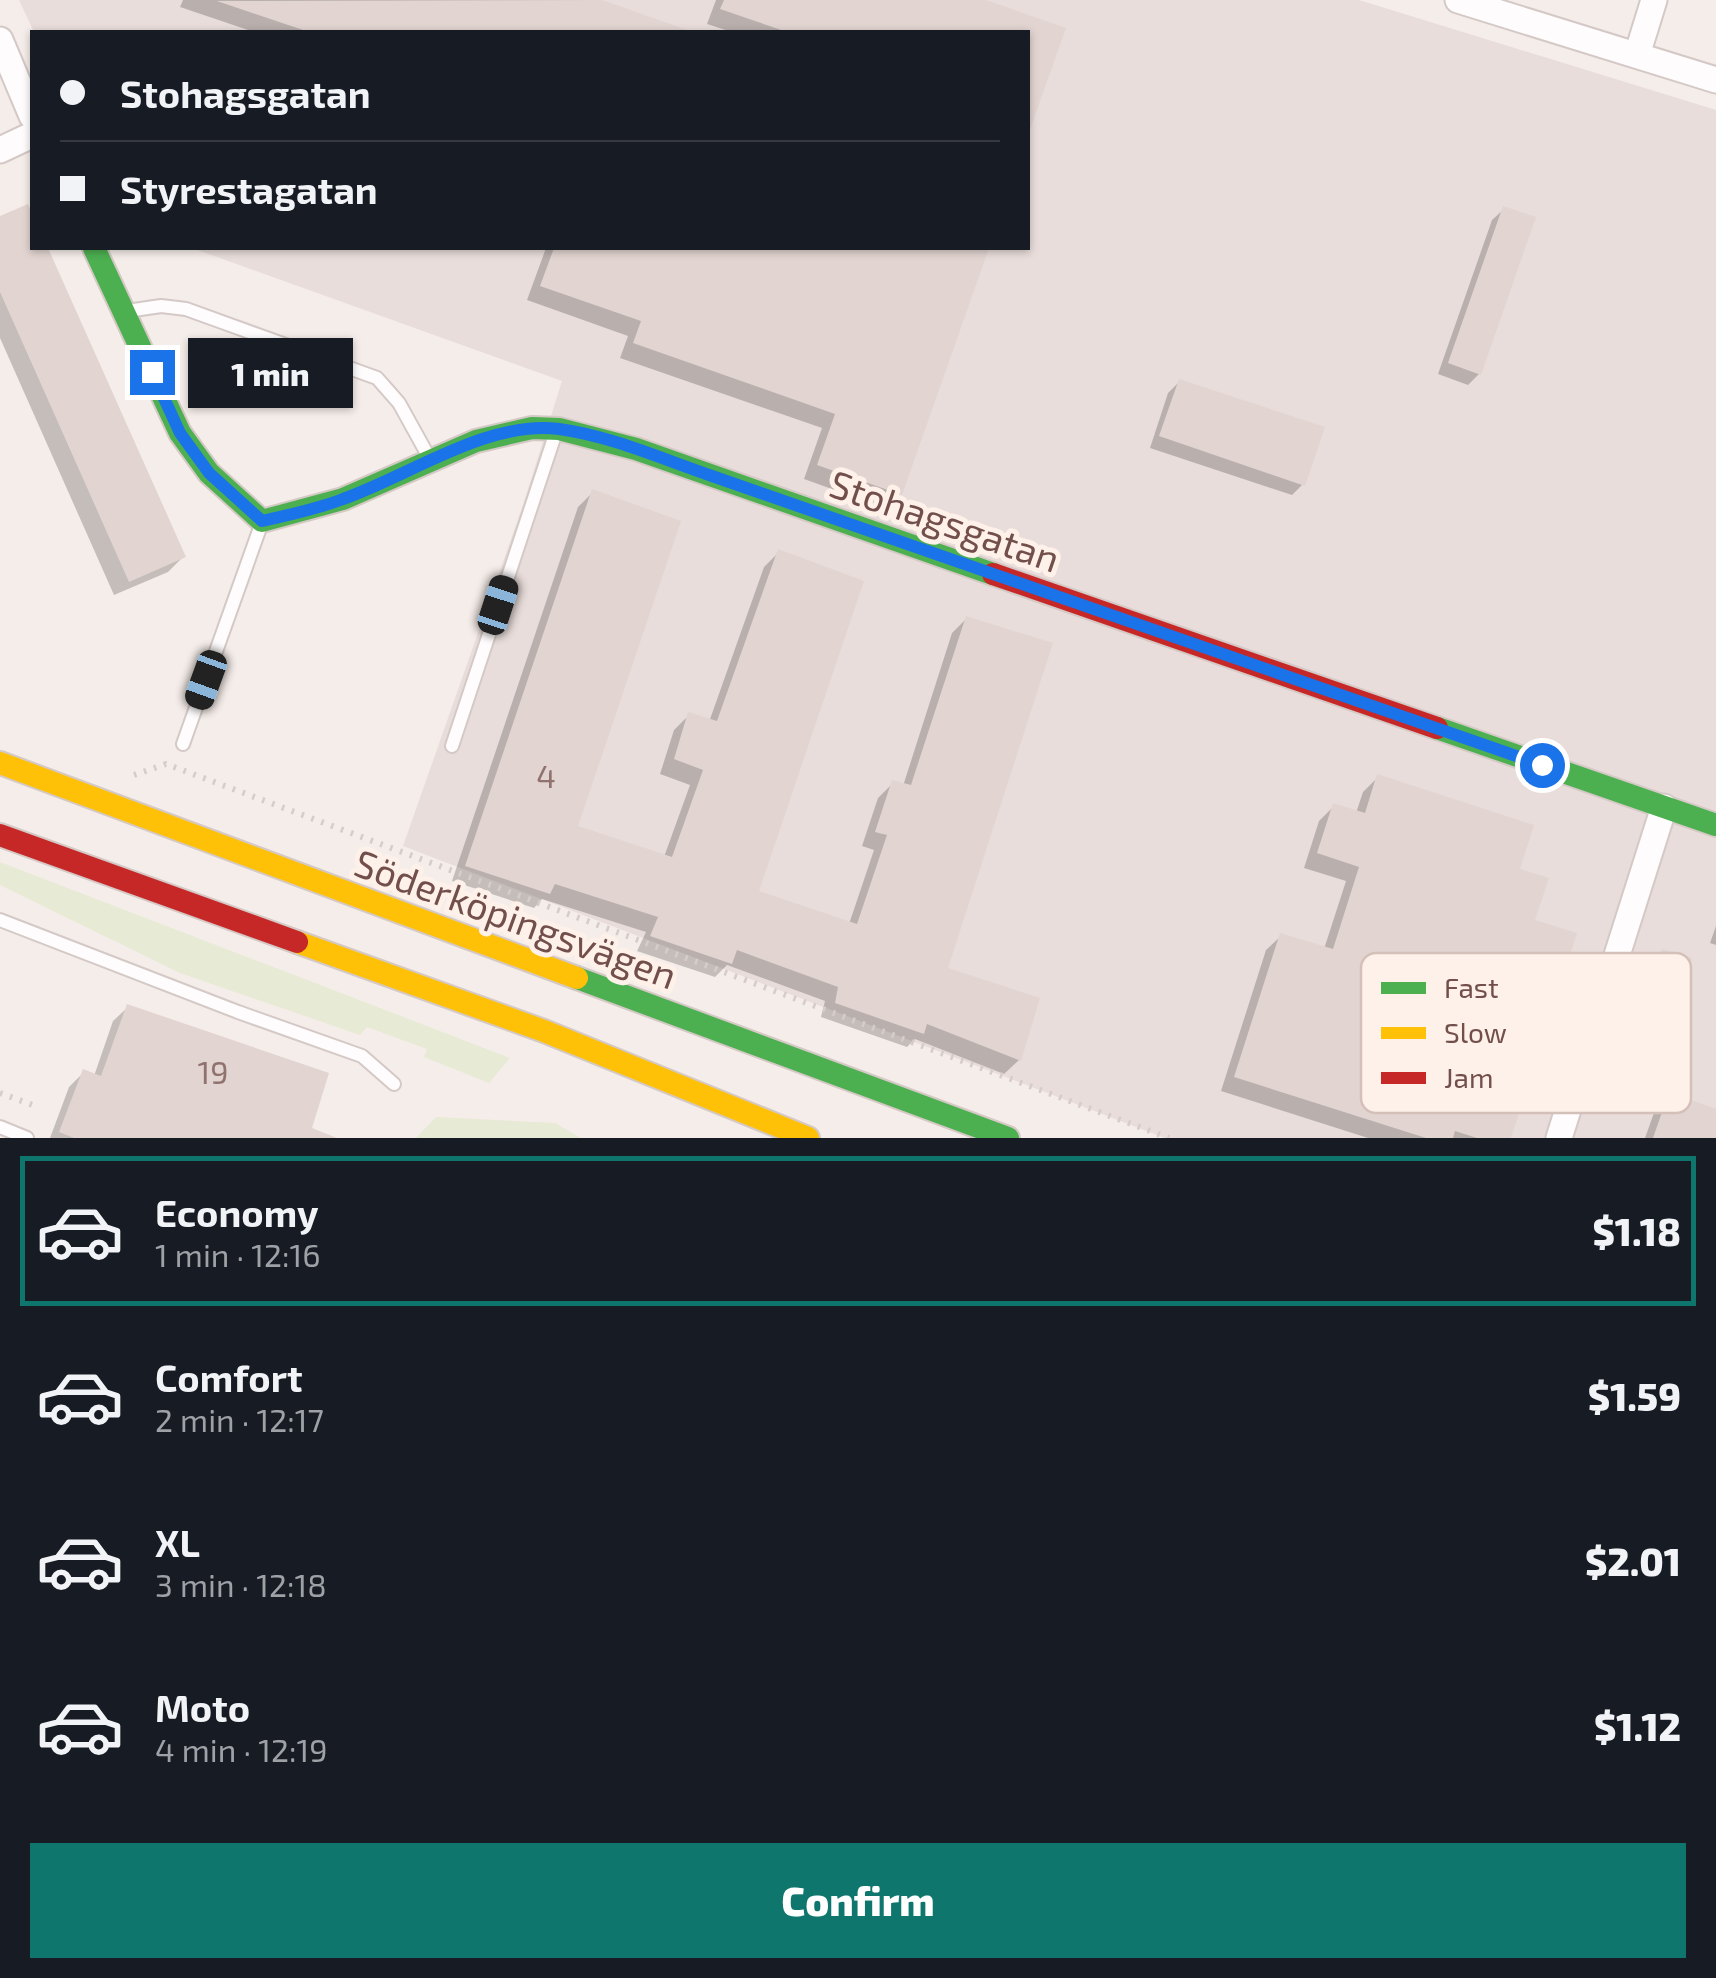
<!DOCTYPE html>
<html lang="en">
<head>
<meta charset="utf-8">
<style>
  body { margin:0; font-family:"Exo 2",sans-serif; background:#20242c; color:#f1f3f6; height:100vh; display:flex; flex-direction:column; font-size:38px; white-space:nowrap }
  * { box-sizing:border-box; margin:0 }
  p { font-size:32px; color:#9ea1a6 }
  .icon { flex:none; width:55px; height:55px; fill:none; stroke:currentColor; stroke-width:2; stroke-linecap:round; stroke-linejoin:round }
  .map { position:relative; height:1138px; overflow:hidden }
  .panel { display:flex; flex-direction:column; background:#171b24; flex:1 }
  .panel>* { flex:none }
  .top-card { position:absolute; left:30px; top:30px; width:1000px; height:220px; border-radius:0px; box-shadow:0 2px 8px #0004; display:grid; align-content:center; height:220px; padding:0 30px; background:#171b24 }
  .end { position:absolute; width:45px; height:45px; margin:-22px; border:12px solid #1a73e8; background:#fff; box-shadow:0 0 0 5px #fff }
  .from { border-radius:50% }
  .bubble { position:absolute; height:70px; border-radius:0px; background:#171b24; box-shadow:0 2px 8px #0004; font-size:32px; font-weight:800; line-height:70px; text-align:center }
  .car { position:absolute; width:30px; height:60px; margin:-30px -15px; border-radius:12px; box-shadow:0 0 8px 2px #0007; background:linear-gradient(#222 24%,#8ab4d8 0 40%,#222 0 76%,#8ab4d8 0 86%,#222 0) }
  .top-card b { display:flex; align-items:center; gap:35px; height:95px; font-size:38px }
  .top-card b+b { border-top:2px solid #363941 }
  .top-card i { width:25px; height:25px; background:#f1f3f6 }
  ul { padding:18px 0 0; list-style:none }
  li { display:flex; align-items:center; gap:30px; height:150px; margin:0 20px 15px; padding:0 10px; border:5px solid transparent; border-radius:0px }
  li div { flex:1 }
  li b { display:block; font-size:38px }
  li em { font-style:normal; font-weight:800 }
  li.active { border-color:#0f766e }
  li>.icon { width:90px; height:90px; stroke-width:1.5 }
  .cta { display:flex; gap:20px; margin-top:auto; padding:20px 30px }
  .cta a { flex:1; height:115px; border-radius:0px; background:#0f766e; color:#fff; font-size:40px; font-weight:800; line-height:115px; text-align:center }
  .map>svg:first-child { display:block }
  .industrial { fill:#e8ddda }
  .green { fill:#e7ead4 }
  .shadow { fill:#0003 }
  .building { fill:#e2d4d1 }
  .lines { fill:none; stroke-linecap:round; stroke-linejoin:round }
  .lane-casing { stroke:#d4c9c6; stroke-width:16 }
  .street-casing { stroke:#d4c9c6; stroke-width:29 }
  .fast-casing { stroke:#d5c9c6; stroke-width:26 }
  .slow-casing { stroke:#d5c9c6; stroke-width:26 }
  .jam-casing { stroke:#d5c9c6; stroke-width:26 }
  .path { stroke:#d6ccca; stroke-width:6; stroke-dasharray:2.5 8; stroke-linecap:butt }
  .lane { stroke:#fefcfc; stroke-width:12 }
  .street { stroke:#fefcfc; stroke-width:25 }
  .fast { stroke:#4caf50; stroke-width:22 }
  .slow { stroke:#ffc107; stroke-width:22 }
  .jam { stroke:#c62828; stroke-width:22 }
  .route { stroke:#1a73e8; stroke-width:12 }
  .labels { text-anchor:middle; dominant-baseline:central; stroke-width:10; stroke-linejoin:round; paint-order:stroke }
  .number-label { font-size:32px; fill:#90726e }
  .street-label { font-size:38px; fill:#724f4a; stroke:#fef1e9 }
  .key { fill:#fef1e9; stroke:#d4c0b9; stroke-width:2.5 }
  .key-label { font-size:28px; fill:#724f4a }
</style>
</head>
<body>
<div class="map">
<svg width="1716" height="1138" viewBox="0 0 1716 1138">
  <rect width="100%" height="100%" fill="#f5ede9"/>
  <path class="industrial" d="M 19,0 L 1359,0 L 1716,110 L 1716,1138 L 1165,1138 L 403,846 L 523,505 L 562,381 L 192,248 L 1028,248 L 1028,32 L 34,32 Z"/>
  <path class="green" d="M 0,862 L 510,1058 L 489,1083 L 424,1057 L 427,1049 L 367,1027 L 360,1035 L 180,973 L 0,885 Z
    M 436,1117 L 555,1123 L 581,1138 L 416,1138 Z"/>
  <path class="shadow" d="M 183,0 L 594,0 L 687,32 L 254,32 L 180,7 Z
    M 716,0 L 979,0 L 1063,29 L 1028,130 L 1028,32 L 732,32 L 707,24 Z
    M 27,207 L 32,219 L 32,248 L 45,248 L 183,557 L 168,572 L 114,595 L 0,338 L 0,219 Z
    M 1504,209 L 1479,374 L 1468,385 L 1438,374 L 1492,220 Z
    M 546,248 L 986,248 L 900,494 L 885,508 L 804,479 L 822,428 L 620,358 L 628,336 L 527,300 Z
    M 1180,381 L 1303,484 L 1292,495 L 1150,448 L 1168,393 Z
    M 593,492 L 575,828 L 664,857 L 690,785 L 660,774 L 674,730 L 689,715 L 709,722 L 764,567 L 779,552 L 756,893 L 849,924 L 874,850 L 862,846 L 878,798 L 893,783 L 903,786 L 952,633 L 967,618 L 945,970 L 1019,1060 L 1004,1074 L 915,1039 L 907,1047 L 821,1017 L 825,1001 L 727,965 L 715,977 L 637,951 L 646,932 L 542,899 L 534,908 L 452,881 L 578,507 Z
    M 1378,777 L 1517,870 L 1532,922 L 1573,935 L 1508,1138 L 1368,1138 L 1221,1091 L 1266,950 L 1281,936 L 1324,949 L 1346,881 L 1304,868 L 1319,821 L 1334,806 L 1356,813 L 1363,792 Z
    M 1716,926 L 1716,945 L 1710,943 Z
    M 1662,951 L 1678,994 L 1670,1001 L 1644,992 L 1655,959 Z
    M 128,1007 L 309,1130 L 331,1138 L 50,1138 L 69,1087 L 84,1072 L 94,1076 L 113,1021 Z
    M 1669,1095 L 1716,1112 L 1716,1138 L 1645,1138 L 1655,1110 Z"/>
  <path class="building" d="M 602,0 L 693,32 L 309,32 L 217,1 Z
    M 724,0 L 986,0 L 1066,28 L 1028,135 L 1028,32 L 787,32 L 720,9 Z
    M 28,204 L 32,213 L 32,248 L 48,248 L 186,557 L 129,582 L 0,292 L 0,216 Z
    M 1503,206 L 1536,217 L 1481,375 L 1448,363 Z
    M 554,248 L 989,248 L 902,495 L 817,465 L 835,414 L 633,343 L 641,321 L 540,286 Z
    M 1179,379 L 1325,427 L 1305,486 L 1159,436 Z
    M 592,489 L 681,521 L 578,826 L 672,857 L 703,770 L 674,759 L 688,712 L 717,721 L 778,549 L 864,581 L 759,891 L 857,924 L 887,835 L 875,832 L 892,780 L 911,785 L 966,616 L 1053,643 L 948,968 L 1040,998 L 1021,1061 L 927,1024 L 924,1034 L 835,1003 L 838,987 L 737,950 L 732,964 L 650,936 L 658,917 L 555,884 L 550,894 L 465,866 Z
    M 1377,774 L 1534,825 L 1520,869 L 1549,878 L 1535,920 L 1577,933 L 1511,1138 L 1477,1138 L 1455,1131 L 1453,1138 L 1426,1138 L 1234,1077 L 1280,933 L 1333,949 L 1359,867 L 1317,853 L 1333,803 L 1365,813 Z
    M 1662,949 L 1692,958 L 1680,995 L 1650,985 Z
    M 127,1004 L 329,1073 L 312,1128 L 337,1138 L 74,1138 L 59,1132 L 83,1069 L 101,1076 Z
    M 1669,1092 L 1716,1109 L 1716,1138 L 1653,1138 Z"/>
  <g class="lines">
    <g class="lane-casing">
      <path id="lane" d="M 127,311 L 161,306 L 186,309 L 377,378 L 399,403 L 430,459
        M 183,744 L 261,525
        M 452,746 L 555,435
        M 0,920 L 238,1012 L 362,1056 L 394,1084
        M 0,1127 L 27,1138"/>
    </g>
    <g class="street-casing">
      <path id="street" d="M 1458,0 L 1716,80
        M 0,40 L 32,116
        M 1637,55 L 1654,0
        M 0,150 L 32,135
        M 1559,1138 L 1664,807"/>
    </g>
    <g class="fast-casing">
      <path id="fast" d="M 94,248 L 180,433 L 209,473 L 262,521 L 343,499 L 476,441 L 532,428 L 559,429 L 636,449 L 993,574
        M 1437,728 L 1716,825
        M 577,978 L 1008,1138"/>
    </g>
    <g class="slow-casing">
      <path id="slow" d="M 0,763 L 577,978
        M 297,942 L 544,1031 L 808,1138"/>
    </g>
    <g class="jam-casing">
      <path id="jam" d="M 993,574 L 1437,728
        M 0,835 L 297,942"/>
    </g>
    <path class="path" d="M 134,775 L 166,764 L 1169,1138
      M 0,1093 L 38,1107"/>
    <use href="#lane" class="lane"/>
    <use href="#street" class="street"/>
    <use href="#fast" class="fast"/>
    <use href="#slow" class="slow"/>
    <use href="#jam" class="jam"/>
  </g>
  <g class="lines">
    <path class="route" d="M 152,372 L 180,433 L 209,473 L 262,521 C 289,515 317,509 343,499 C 409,476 487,420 559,429 C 611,436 662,459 712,476 L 1542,765"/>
  </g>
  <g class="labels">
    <g class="number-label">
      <text x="546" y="775">4</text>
      <text x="213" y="1071">19</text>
    </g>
    <g class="street-label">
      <text transform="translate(945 520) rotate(19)">Stohagsgatan</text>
      <text transform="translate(516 918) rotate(20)">Söderköpingsvägen</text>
    </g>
  </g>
  <rect x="1361" y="953" width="330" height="160" rx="15" class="key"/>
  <rect x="1381" y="982" width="45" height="12" fill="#4caf50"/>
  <rect x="1381" y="1027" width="45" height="12" fill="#ffc107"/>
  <rect x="1381" y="1072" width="45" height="12" fill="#c62828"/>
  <g class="key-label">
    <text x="1444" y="998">Fast</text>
    <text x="1444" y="1043">Slow</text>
    <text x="1444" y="1088">Jam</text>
  </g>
</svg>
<i class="end from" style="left:1542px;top:765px"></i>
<i class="end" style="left:152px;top:372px"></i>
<div class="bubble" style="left:188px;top:338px;width:165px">1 min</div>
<i class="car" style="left:498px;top:605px;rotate:18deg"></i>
<i class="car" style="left:206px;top:680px;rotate:200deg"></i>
<div class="top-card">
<b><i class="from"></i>Stohagsgatan</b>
<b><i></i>Styrestagatan</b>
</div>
</div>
<section class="panel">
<ul>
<li class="active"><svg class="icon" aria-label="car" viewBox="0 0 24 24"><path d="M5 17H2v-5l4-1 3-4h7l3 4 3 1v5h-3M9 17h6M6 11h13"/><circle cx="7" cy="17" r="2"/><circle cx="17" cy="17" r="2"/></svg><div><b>Economy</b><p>1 min · 12:16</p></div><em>$1.18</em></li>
<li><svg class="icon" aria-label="car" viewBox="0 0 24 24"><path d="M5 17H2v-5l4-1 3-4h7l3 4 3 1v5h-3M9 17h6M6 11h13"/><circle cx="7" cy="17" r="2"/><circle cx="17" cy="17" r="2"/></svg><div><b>Comfort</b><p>2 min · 12:17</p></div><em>$1.59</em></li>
<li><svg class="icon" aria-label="car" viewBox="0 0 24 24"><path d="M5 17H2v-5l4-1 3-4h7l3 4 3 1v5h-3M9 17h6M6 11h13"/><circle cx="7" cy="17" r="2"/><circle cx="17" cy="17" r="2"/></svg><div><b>XL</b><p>3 min · 12:18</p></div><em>$2.01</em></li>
<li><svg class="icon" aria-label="car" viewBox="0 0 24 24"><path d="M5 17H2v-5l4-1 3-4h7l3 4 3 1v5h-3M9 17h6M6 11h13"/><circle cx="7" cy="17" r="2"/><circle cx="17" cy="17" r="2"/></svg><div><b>Moto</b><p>4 min · 12:19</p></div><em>$1.12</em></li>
</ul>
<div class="cta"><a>Confirm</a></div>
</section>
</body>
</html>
